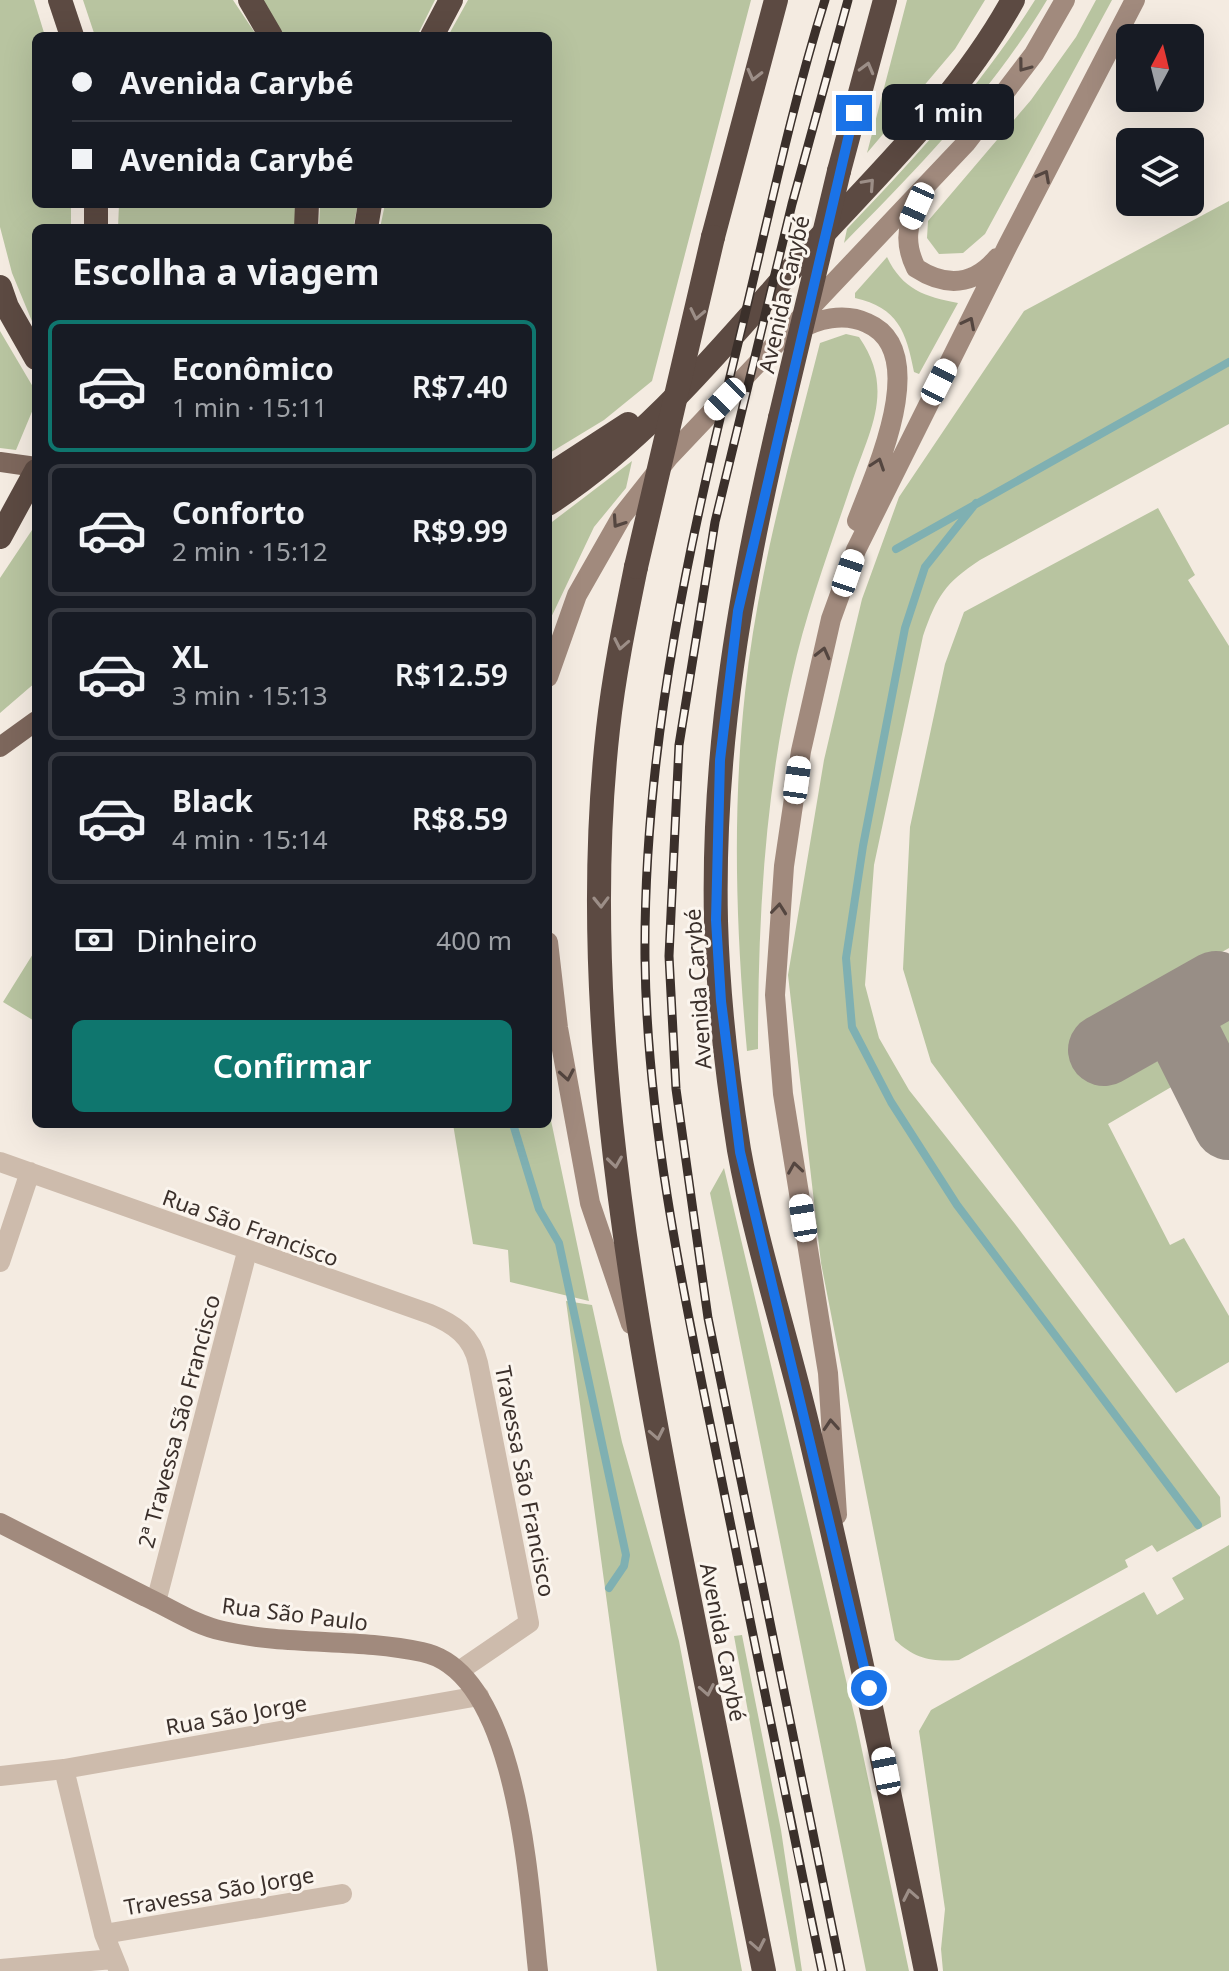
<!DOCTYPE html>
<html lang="pt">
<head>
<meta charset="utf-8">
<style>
  body { margin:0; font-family:"Noto Sans",sans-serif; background:#20242c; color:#f1f3f6; height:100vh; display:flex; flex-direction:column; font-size:30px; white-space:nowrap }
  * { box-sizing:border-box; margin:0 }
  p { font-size:26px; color:#9ea1a6 }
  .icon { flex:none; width:44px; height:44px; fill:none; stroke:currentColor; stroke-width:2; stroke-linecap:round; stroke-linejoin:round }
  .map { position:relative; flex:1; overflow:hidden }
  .details { position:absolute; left:32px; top:224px; width:520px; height:904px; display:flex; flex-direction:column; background:#171b24; border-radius:12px; box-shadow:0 8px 32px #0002 }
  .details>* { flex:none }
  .guide { position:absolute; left:32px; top:32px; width:520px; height:176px; border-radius:12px; box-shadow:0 8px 32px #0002; display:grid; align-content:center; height:176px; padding:0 40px; background:#171b24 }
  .needle { width:52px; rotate:7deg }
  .tools { position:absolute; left:1116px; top:24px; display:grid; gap:16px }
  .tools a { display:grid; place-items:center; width:88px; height:88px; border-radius:12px; background:#171b24; box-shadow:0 8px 32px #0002; font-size:40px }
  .end { position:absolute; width:36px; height:36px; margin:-18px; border:10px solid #1a73e8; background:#fff; box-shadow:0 0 0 4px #fff }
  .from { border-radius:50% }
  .bubble { position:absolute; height:56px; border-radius:12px; background:#171b24; box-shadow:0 8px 32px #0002; font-size:26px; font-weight:600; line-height:56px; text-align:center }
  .car { position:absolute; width:24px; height:48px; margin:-24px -12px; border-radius:10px; box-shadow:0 0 6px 2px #0007; background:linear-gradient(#fff 24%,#345 0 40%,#fff 0 76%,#345 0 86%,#fff 0) }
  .guide b { display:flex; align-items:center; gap:28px; height:76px; font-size:30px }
  .guide b+b { border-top:2px solid #363941 }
  .guide i { width:20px; height:20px; background:#f1f3f6 }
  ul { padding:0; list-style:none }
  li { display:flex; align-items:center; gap:24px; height:132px; margin:0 16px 12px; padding:0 24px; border:4px solid #363941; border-radius:12px }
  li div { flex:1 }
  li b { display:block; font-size:30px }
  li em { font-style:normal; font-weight:600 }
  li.current { border-color:#0f766e }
  li>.icon { width:72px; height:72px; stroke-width:1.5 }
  h2 { padding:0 40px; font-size:36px; line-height:96px }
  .pay { display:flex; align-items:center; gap:20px; height:88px; padding:0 40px; font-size:30px }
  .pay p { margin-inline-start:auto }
  .primary-button { display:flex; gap:16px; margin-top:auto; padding:16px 40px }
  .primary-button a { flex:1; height:92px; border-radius:12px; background:#0f766e; color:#fff; font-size:32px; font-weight:600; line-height:92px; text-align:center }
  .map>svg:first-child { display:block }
  .green { fill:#b8c4a0 }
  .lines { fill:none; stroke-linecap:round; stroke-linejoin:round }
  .stream { stroke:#7fb0b2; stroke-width:8 }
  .taxiway { stroke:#988e86; stroke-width:72 }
  .street { stroke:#cdbbac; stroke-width:20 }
  .secondary { stroke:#a18a7d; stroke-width:20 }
  .primary { stroke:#7d675c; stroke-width:20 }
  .highway { stroke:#5c4a42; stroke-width:24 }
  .rail-casing { stroke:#3b302b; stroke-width:9 }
  .rail { stroke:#fbf5ee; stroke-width:6; stroke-dasharray:18; stroke-linecap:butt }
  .highway-bridge { stroke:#5c4a42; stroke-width:24 }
  .oneway { stroke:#544640 }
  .oneway2 { stroke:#9c8e87 }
  .route { stroke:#1a73e8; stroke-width:10 }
  .labels { text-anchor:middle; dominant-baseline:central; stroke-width:6; stroke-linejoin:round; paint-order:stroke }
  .street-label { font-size:22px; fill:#3b302b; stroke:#fbf5ee }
</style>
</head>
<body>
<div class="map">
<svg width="1229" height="1971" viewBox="0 0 1229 1971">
  <rect width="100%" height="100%" fill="#f4ebe1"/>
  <path class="green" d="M 0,0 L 34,0 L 45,36 L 36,36 L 36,204 L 71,204 L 71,228 L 36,228 L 36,331 L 12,273 L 0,227 Z
    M 83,0 L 233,0 L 257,36 L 95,36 Z
    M 263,0 L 435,0 L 417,36 L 283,36 Z
    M 468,0 L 751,0 L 652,381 L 604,420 L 548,454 L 548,228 L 380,228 L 385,204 L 548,204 L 548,36 L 448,36 Z
    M 907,0 L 985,0 L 955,49 L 867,153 Z
    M 1035,0 L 1047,0 C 992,92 919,167 844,243 L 847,229 C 918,155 980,87 1035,0 Z
    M 1096,0 L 1112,0 L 985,234 L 963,253 L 939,254 L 927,238 L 928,221 L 1031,100 L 1076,37 Z
    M 1229,201 L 1229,424 L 980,560 C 945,583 937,596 923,636 L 874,865 L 865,985 L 879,1038 L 909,1090 L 1015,1224 L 1220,1497 L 1221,1517 L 1157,1552 L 1152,1545 L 1125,1560 L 1128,1567 L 959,1660 C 932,1662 915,1659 895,1640 L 821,1263 L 788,975 L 824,760 L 842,683 L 862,599 L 899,497 L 1024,311 Z
    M 119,204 L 299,204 L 298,228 L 118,228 Z
    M 320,204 L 358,204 L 353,228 L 319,228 Z
    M 887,257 C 902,289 925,297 958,303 L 919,374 L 914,372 C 906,331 898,308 855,298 L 855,293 Z
    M 0,331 L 36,392 L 36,402 L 16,450 L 0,448 Z
    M 846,334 L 859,337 C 896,390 869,431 851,485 C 830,548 806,612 792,676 C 764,800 758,923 758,1049 L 747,1051 C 736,931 732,813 745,693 C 757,576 791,457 820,343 Z
    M 632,461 L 626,488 L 594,527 L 548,624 L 548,525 Z
    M 1158,508 L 1195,575 L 1188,580 L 1229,646 L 1229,948 L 1087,1029 L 1118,1082 L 1157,1061 L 1174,1068 L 1173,1086 L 1108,1124 L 1170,1245 L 1184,1238 L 1229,1316 L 1229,1362 L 1176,1393 L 931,1062 L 903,969 L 910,827 L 945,664 L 964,612 Z
    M 36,524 L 36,682 L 0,713 L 0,578 Z
    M 36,949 L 36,1022 L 3,1002 Z
    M 1229,1020 L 1229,1055 L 1214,1057 L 1205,1044 L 1208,1031 Z
    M 548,1099 L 549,1111 L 589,1301 L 510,1282 L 508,1250 L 473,1244 L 453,1124 L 548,1124 Z
    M 724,1168 L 856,1722 L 909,1971 L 866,1971 L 710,1193 Z
    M 566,1301 L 592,1305 L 622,1442 L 679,1641 L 742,1971 L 657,1971 Z
    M 1229,1545 L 1229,1971 L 943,1971 L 941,1949 L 945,1909 L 919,1731 L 931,1710 L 1144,1592 L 1157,1615 L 1184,1599 L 1172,1578 Z
    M 742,1635 L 781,1830 L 802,1971 L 796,1971 L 734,1636 Z"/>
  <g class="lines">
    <path class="stream" d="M 976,503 L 925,567 L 905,628 L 863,846 L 846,958 L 852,1027 L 891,1102 L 957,1205 L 1198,1525
      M 896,549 L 1229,362
      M 513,1124 L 539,1209 L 559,1243 L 626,1555 L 624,1566 L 609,1588"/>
    <path class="taxiway" d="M 1198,997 L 1183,1013 L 1181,1028 L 1229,1124
      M 1104,1050 L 1216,987"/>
    <path class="street" d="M 0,1162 L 430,1314 C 454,1324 472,1336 478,1363 L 529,1623 L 459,1671
      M 0,1262 L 30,1172
      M 156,1602 L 247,1252
      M 64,1769 L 104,1934 L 119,1971
      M 0,1776 L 64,1769 L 479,1696
      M 104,1934 L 342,1894
      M 0,1969 L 113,1959"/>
    <path class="secondary" d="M 920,201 C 906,223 904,244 916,268 C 945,287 974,286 997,258
      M 796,331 C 817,319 844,312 867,323 C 933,351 874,475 857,521
      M 548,677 L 577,595 L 622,516 L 668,458 L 966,143 L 1034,54 L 1065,0
      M 548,942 L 558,1028 L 590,1203 L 631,1324
      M 837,1515 L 828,1373 L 783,1094 L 775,995 L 784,866 L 801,751 L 831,619 L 856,550 L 1008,245 L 1135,0
      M 0,1523 C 49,1548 97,1572 146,1597 C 172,1609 195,1625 223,1631 C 288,1646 357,1638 422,1652 C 520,1672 529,1892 538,1971"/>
    <path class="primary" d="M 0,462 L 36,467
      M 0,747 L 36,721"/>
    <path class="highway" d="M 60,0 L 72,36
      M 250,0 L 271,36
      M 432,36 L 451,0
      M 839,171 L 885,0
      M 96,228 L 96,204
      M 306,228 L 307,204
      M 366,228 L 370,204
      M 713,237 L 776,0
      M 0,287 L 7,307 L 36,358
      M 780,418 C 741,584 712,749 716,921 C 718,997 727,1075 739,1150 C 756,1244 786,1335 808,1427 C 851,1608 889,1789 926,1971
      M 548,476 L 628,424
      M 548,504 C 652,437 731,336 813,245 C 884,168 962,93 1013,0
      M 0,537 L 36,471
      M 636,567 C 625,621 614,674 608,729 C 579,990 624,1260 673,1516 C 703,1668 733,1819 764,1971"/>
    <g class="rail-casing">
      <path id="rail" d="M 822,1971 C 787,1806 755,1642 721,1477 C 687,1310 647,1130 645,959 C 643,741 692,532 743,323 C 769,215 792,105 825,0
        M 841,1971 L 708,1318 L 676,1089 L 669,956 L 679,745 L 715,522 L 792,204 L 848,0"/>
    </g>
    <use href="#rail" class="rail"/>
    <path class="highway-bridge" d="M 780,418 L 839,171
      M 636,567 L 713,237"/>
  </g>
  <defs><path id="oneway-chevron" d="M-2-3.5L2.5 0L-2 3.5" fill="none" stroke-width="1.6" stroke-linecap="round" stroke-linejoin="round" transform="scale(2)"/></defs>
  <g class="oneway">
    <use href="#oneway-chevron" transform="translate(1024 66) rotate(127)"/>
    <use href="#oneway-chevron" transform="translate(1044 176) rotate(-62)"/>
    <use href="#oneway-chevron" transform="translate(969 323) rotate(-63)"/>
    <use href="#oneway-chevron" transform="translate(878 464) rotate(-71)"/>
    <use href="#oneway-chevron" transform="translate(618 522) rotate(124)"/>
    <use href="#oneway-chevron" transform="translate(823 653) rotate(-76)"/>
    <use href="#oneway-chevron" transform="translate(779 909) rotate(-84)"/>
    <use href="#oneway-chevron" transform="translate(567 1075) rotate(80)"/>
    <use href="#oneway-chevron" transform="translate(795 1168) rotate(-99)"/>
    <use href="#oneway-chevron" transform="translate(831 1425) rotate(-94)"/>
  </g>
  <g class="oneway2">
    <use href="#oneway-chevron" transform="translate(867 68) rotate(-75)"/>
    <use href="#oneway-chevron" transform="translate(754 75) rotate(104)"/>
    <use href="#oneway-chevron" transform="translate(869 184) rotate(-48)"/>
    <use href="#oneway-chevron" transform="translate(697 314) rotate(102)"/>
    <use href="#oneway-chevron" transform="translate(621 644) rotate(101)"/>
    <use href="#oneway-chevron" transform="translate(601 902) rotate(89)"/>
    <use href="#oneway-chevron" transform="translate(615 1162) rotate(82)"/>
    <use href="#oneway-chevron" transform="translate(657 1434) rotate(79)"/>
    <use href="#oneway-chevron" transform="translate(707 1690) rotate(79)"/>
    <use href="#oneway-chevron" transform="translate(910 1895) rotate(-101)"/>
    <use href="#oneway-chevron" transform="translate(758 1945) rotate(79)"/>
  </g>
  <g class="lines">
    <path class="route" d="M 854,113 L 738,611 L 720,760 L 716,920 L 721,1001 L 740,1152 L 869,1688"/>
  </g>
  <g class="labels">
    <g class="street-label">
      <text transform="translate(783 294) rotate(-77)">Avenida Carybé</text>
      <text transform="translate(697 989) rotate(-94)">Avenida Carybé</text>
      <text transform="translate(251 1227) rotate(20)">Rua São Francisco</text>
      <text transform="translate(178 1421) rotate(-75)">2ª Travessa São Francisco</text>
      <text transform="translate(526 1481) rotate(79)">Travessa São Francisco</text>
      <text transform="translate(295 1613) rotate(7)">Rua São Paulo</text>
      <text transform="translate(724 1642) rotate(79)">Avenida Carybé</text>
      <text transform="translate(236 1714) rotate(-10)">Rua São Jorge</text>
      <text transform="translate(219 1890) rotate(-10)">Travessa São Jorge</text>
    </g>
  </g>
</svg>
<div class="tools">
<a><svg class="needle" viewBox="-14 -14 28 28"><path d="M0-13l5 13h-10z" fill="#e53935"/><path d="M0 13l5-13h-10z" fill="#9ea1a6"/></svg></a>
<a><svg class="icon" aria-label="layers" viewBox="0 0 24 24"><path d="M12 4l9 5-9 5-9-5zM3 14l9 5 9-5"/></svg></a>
</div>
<i class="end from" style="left:869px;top:1688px"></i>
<i class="end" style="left:854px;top:113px"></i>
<div class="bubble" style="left:882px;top:84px;width:132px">1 min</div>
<i class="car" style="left:917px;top:206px;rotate:204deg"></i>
<i class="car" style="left:939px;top:382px;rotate:27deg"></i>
<i class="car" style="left:725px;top:399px;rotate:224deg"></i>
<i class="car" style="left:848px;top:573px;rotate:19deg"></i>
<i class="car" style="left:797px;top:780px;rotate:8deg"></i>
<i class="car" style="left:803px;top:1218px;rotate:351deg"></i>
<i class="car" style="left:886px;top:1771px;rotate:349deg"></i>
<div class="guide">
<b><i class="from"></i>Avenida Carybé</b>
<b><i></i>Avenida Carybé</b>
</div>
<section class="details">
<h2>Escolha a viagem</h2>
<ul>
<li class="current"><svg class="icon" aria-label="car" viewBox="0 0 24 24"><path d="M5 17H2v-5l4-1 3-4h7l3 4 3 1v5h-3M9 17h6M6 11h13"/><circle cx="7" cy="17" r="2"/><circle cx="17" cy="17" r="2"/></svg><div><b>Econômico</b><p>1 min · 15:11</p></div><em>R$7.40</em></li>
<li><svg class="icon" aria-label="car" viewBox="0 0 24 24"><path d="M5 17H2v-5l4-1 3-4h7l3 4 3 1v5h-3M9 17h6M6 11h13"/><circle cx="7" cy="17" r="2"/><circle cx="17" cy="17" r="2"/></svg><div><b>Conforto</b><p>2 min · 15:12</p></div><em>R$9.99</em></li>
<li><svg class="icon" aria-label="car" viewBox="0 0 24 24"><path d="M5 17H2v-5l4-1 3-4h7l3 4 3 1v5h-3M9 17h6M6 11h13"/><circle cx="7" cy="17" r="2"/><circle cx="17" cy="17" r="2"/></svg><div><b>XL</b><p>3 min · 15:13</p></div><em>R$12.59</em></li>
<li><svg class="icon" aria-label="car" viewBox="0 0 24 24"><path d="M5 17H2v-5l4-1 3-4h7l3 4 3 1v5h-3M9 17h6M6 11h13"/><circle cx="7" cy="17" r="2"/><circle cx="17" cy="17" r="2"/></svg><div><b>Black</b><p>4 min · 15:14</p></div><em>R$8.59</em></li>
</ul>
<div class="pay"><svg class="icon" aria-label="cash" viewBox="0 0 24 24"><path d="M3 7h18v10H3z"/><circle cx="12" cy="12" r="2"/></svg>Dinheiro<p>400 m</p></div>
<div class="primary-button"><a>Confirmar</a></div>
</section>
</div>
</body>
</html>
